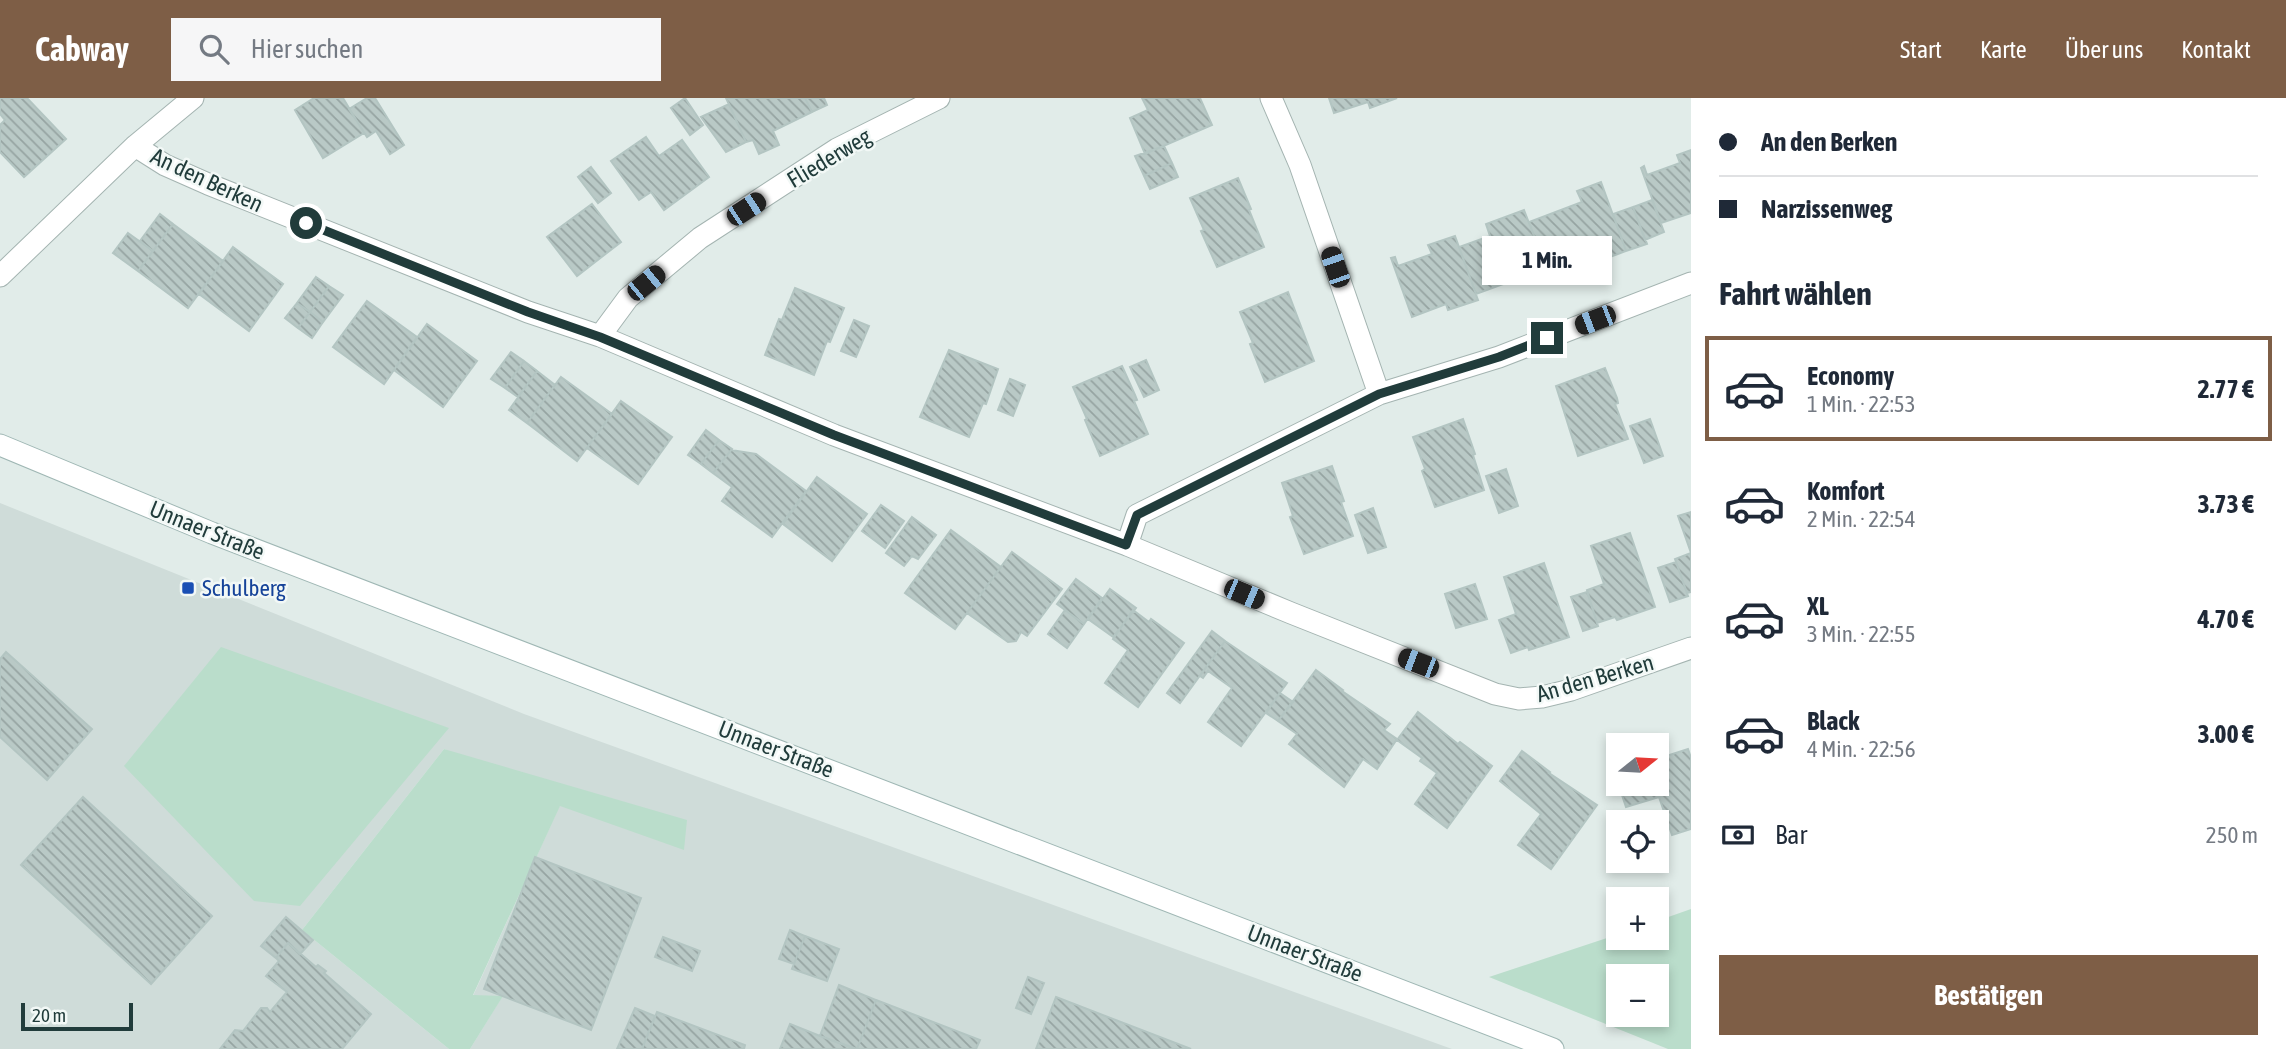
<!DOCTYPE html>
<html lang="de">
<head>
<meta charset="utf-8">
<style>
  body { margin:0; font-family:"Asap Condensed",sans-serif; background:#f6f6f7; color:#1f2937; height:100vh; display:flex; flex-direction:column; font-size:26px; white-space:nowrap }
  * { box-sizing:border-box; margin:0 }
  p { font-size:23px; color:#747a83 }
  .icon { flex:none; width:38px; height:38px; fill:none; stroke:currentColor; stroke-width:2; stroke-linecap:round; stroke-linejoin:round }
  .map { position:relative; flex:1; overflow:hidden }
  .details { display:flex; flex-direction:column; background:#fff; width:595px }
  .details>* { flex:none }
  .hud { display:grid; align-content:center; height:154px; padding:0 28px; background:#fff }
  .needle { width:46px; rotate:72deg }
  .fabs { position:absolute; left:1606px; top:635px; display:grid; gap:14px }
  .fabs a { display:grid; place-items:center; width:63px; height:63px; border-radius:0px; background:#fff; box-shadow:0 4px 10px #0003; font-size:35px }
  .scale { position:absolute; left:21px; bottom:18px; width:112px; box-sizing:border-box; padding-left:7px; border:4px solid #213c3b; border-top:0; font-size:19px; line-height:24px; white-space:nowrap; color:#213c3b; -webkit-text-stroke:5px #f2f8f6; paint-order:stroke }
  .end { position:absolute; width:32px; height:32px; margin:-16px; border:9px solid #213c3b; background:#fff; box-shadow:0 0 0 4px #fff }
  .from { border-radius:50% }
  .bubble { position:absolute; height:49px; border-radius:0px; background:#fff; box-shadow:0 4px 10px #0003; font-size:23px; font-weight:700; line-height:49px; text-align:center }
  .car { position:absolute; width:21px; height:42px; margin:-21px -10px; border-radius:9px; box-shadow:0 0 5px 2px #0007; background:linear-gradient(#222 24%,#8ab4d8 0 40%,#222 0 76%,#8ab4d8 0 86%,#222 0) }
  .hud b { display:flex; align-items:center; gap:24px; height:66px; font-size:26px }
  .hud b+b { border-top:2px solid #e0e1e3 }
  .hud i { width:18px; height:18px; background:#1f2937 }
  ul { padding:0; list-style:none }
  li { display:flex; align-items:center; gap:21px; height:105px; margin:0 14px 10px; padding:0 14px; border:4px solid transparent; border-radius:0px }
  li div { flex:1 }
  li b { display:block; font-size:26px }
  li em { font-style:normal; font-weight:700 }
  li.selected { border-color:#7e5e46 }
  li>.icon { width:63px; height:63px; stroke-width:1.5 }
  h2 { padding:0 28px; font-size:32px; line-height:84px }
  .pay { display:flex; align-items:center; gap:18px; height:77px; padding:0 28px; font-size:26px }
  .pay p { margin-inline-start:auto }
  .primary-button { display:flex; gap:14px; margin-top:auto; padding:14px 28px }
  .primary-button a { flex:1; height:80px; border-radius:0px; background:#7e5e46; color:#fff; font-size:28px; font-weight:700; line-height:80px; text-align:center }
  header { display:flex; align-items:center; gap:42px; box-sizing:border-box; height:98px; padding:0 35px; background:#7e5e46; color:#fff }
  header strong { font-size:33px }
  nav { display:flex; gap:38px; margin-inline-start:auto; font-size:24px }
  .search { width:490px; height:63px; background:#f6f6f7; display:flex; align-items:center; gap:18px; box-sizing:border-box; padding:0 24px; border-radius:0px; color:#747a83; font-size:26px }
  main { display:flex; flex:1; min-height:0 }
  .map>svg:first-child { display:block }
  .built { fill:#cfdcd9 }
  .grass { fill:#baddcb; fill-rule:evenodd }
  .building { fill:url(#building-back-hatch); stroke:#b3c5c2; stroke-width:2 }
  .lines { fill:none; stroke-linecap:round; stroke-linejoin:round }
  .minor-casing { stroke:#a4b4b1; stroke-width:23 }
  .secondary-casing { stroke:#9fb7b4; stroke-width:23 }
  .minor { stroke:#fff; stroke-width:21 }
  .secondary { stroke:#fff; stroke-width:21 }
  .route { stroke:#213c3b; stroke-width:9 }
  .transit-dot { fill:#1a4fb4; stroke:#f2f8f6; stroke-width:2.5 }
  .labels { text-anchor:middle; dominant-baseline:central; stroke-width:5; stroke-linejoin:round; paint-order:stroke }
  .street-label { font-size:23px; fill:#213c3b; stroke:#f2f8f6 }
  .transit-label { font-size:23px; fill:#164399; stroke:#f2f8f6; text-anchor:start }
</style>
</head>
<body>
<header>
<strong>Cabway</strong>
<div class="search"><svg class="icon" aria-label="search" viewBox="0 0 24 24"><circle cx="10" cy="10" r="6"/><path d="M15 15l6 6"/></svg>Hier suchen</div>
<nav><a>Start</a><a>Karte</a><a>Über uns</a><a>Kontakt</a></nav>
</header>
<main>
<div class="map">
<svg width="1691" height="951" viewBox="0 0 1691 951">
  <defs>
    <pattern id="building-back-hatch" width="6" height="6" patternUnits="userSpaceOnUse" patternTransform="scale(1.75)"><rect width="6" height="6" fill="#b9c9c6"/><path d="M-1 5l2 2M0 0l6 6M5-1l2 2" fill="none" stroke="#96a4a2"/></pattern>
  </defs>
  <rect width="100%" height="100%" fill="#e1ece9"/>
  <path class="built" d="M 0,405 L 524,616 L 1452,951 L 470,951 L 502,899 L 473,898 L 560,707 L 684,751 L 444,651 L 302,832 L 449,951 L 0,951 Z"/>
  <path class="grass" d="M 221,549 L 449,630 L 300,808 L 254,803 L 124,668 Z
    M 444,651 L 687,722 L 684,752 L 560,708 L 473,897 L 503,898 L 470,951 L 449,951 L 302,832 Z
    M 1691,811 L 1691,951 L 1668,951 L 1489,879 L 1619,836 L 1619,840 L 1657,840 L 1657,823 ZM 1619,878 L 1657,878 L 1657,917 L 1619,917 Z"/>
  <path class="building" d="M 0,0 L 27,0 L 66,41 L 24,79 L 0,54 L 0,27 L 5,22 L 0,16 Z
    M 314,0 L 343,0 L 364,35 L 323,60 L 295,12 Z
    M 367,0 L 375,0 L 404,47 L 390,56 L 376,33 L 367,39 L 349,11 Z
    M 685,0 L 703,27 L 690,37 L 671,10 Z
    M 726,0 L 805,0 L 812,14 L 773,33 L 779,47 L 759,56 L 753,42 L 746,44 Z
    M 805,0 L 824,0 L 827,7 L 812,14 Z
    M 1142,0 L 1200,0 L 1212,27 L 1145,56 L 1130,20 L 1148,12 Z
    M 1329,0 L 1397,0 L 1370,10 L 1368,4 L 1334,15 Z
    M 729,6 L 746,44 L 726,54 L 701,19 Z
    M 646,39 L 659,58 L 682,42 L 709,79 L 664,112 L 651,94 L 639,102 L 611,63 Z
    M 1164,48 L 1172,65 L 1144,78 L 1135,58 Z
    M 1691,52 L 1691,115 L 1661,125 L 1641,70 L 1644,68 L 1647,77 L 1680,65 L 1677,57 Z
    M 1172,65 L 1178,79 L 1150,91 L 1144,78 Z
    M 591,69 L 611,95 L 598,105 L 578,79 Z
    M 1238,80 L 1251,111 L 1249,112 L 1264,149 L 1217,169 L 1201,133 L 1204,132 L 1190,100 Z
    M 1601,84 L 1626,153 L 1602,162 L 1599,150 L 1546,170 L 1529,124 L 1582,104 L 1577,93 Z
    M 1652,102 L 1664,134 L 1645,142 L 1633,109 Z
    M 592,106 L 621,144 L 577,178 L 547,139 Z
    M 1633,109 L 1647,146 L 1626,153 L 1613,116 Z
    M 1524,112 L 1544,164 L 1518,174 L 1520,180 L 1476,196 L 1459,149 L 1490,138 L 1486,126 Z
    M 160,116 L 173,126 L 153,153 L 140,143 Z
    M 173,126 L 223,163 L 188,210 L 138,173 Z
    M 128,135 L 153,153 L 138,173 L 113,155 Z
    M 1455,138 L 1478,202 L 1448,212 L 1446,206 L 1412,219 L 1391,160 L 1395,159 L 1398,168 L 1432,156 L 1428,147 Z
    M 233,149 L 283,186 L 249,233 L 199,196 Z
    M 316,179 L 329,188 L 310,214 L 297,205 Z
    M 329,188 L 343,197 L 323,224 L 310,214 Z
    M 795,190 L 844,210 L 830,244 L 827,243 L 814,277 L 765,257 L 779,221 L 782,222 Z
    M 1288,194 L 1314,263 L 1265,284 L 1250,246 L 1253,245 L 1240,214 Z
    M 367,203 L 417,239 L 384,286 L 333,249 Z
    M 297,205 L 310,214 L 298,230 L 285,220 Z
    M 310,214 L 323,224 L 312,240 L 298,230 Z
    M 854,222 L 869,228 L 856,259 L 841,253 Z
    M 427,226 L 477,263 L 443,309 L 394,272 Z
    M 949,252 L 998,271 L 986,306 L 983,305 L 969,339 L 920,319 Z
    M 511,254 L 524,263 L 505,290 L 491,281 Z
    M 1146,262 L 1159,292 L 1144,299 L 1130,269 Z
    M 524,263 L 537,273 L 518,299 L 505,290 Z
    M 1122,268 L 1135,297 L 1137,302 L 1134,303 L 1148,336 L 1100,358 L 1085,322 L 1087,321 L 1073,289 Z
    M 1605,270 L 1617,300 L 1618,305 L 1615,306 L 1628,341 L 1578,358 L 1556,288 Z
    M 537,273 L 555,287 L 527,325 L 509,312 Z
    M 561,279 L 612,316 L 577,363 L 527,325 Z
    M 1010,281 L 1025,287 L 1013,318 L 998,312 Z
    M 621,303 L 672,339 L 638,386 L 587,350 Z
    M 1463,321 L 1475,356 L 1473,357 L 1484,392 L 1435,409 L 1422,373 L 1425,371 L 1413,339 Z
    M 1650,321 L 1663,358 L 1644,365 L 1630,328 Z
    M 706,332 L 719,342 L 701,366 L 688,357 Z
    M 719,342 L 732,351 L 713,375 L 701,366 Z
    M 731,352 L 756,356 L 806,393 L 772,439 L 722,403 L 732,389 L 713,375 Z
    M 1332,368 L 1344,403 L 1341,404 L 1353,438 L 1304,456 L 1290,419 L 1293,418 L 1282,385 Z
    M 1506,371 L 1518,408 L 1499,415 L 1486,378 Z
    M 817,379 L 867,416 L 832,463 L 783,426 Z
    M 881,407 L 904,423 L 885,450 L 862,433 Z
    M 1373,410 L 1386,449 L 1368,455 L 1355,417 Z
    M 1691,414 L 1691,494 L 1687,495 L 1675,461 L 1691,455 L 1678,418 Z
    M 912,419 L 936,437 L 918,461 L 912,458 L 904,468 L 886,455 Z
    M 951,432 L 1001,469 L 955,531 L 905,495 Z
    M 1630,435 L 1655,509 L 1617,522 L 1615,519 L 1597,525 L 1587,492 L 1604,486 L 1591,448 Z
    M 1012,454 L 1062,491 L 1027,538 L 1021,534 L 1016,543 L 1008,544 L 967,515 Z
    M 1676,464 L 1688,498 L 1670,504 L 1658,470 Z
    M 1544,465 L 1569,539 L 1529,552 L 1528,549 L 1511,555 L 1499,522 L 1516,516 L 1504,479 Z
    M 1076,481 L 1102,500 L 1084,526 L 1057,506 Z
    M 1475,486 L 1487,521 L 1456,530 L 1445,496 Z
    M 1110,491 L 1136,510 L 1113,539 L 1088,521 Z
    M 1587,494 L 1598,528 L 1583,533 L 1571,499 Z
    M 1065,512 L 1084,526 L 1067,550 L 1048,536 Z
    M 1133,512 L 1149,524 L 1151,521 L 1184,545 L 1138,609 L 1105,585 L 1128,552 L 1113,541 Z
    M 1212,533 L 1225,543 L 1180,605 L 1167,595 Z
    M 1225,543 L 1287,585 L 1241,648 L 1208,624 L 1232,590 L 1208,573 L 1203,580 L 1200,578 Z
    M 6,554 L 92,631 L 47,682 L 0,639 L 0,561 Z
    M 1316,572 L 1343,592 L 1342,593 L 1390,626 L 1384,632 L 1397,641 L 1377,671 L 1363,661 L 1344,689 L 1289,646 L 1297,636 L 1278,623 Z
    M 1280,595 L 1293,604 L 1278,623 L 1266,615 Z
    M 1418,614 L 1458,646 L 1460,644 L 1492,668 L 1447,730 L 1415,706 L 1437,675 L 1420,663 L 1422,660 L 1397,642 Z
    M 1688,651 L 1691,660 L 1691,731 L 1672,737 L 1659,699 L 1626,709 L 1615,676 L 1619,674 L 1619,686 L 1657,686 L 1657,661 Z
    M 1522,653 L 1550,674 L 1549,675 L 1597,707 L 1551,771 L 1518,747 L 1541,716 L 1500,683 Z
    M 83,699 L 212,818 L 151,886 L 21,767 Z
    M 535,759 L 641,800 L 591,932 L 484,891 Z
    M 286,819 L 313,842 L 300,856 L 288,845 L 276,860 L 261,848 Z
    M 790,832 L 805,838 L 794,866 L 779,861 Z
    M 805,838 L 839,851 L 827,883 L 792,871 Z
    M 663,839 L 700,853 L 692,873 L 655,859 Z
    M 288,845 L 316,869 L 318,867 L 326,873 L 324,875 L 371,916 L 342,951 L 220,951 L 235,932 L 243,933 L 261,910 L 267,910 L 270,914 L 287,894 L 266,878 L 279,863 L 276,860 Z
    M 1028,879 L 1044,885 L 1031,916 L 1016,910 Z
    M 839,887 L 876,902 L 857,951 L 820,938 Z
    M 1056,899 L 1191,951 L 1036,951 Z
    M 876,902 L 980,942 L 976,951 L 857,951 Z
    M 635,910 L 655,918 L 642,951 L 617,951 Z
    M 657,914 L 745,947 L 744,951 L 642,951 Z
    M 790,926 L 820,938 L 855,951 L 780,951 Z"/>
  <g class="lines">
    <g class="minor-casing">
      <path id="minor" d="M 1271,0 L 1300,67 L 1379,296
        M 135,48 L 165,67 L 208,86 L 528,214 L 600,238 L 834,337 L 1127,447 L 1291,515 L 1495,596 L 1519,601 L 1542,599 L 1571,592 L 1691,550
        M 0,178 L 135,48 L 193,0
        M 600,238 L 628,200 L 700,140 L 837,51 L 939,0
        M 1127,447 L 1137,417 L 1379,296 L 1499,259 L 1691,185"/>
    </g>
    <g class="secondary-casing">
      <path id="secondary" d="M 0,347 L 212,435 L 1553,951"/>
    </g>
    <use href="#minor" class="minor"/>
    <use href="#secondary" class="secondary"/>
  </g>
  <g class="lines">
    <path class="route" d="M 306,125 L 528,214 L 600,239 L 834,337 L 1126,447 L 1137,417 L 1379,296 L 1499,259 L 1547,240"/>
  </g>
  <rect class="transit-dot" x="181" y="483" width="14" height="14" rx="3.5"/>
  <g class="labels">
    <g class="street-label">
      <text transform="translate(829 60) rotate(-31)">Fliederweg</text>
      <text transform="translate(207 82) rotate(25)">An den Berken</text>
      <text transform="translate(207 432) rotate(22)">Unnaer Straße</text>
      <text transform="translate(1595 580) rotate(-16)">An den Berken</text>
      <text transform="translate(776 651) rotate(21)">Unnaer Straße</text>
      <text transform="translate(1305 855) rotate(21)">Unnaer Straße</text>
    </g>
    <g class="transit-label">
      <text x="202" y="490">Schulberg</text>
    </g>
  </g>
</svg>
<div class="fabs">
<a><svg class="needle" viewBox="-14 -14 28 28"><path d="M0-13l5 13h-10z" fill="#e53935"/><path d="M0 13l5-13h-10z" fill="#747a83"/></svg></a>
<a><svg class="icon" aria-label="locate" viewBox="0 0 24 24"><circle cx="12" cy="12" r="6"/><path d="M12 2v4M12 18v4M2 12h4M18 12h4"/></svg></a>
<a>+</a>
<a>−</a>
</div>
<div class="scale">20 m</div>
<i class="end from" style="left:306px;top:125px"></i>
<i class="end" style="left:1547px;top:240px"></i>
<div class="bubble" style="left:1482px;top:138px;width:130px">1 Min.</div>
<i class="car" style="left:746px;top:111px;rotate:57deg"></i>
<i class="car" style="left:1335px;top:169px;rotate:341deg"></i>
<i class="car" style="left:646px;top:185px;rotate:51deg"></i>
<i class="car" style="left:1595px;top:222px;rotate:249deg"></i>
<i class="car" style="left:1244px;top:496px;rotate:113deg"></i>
<i class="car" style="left:1418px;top:565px;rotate:291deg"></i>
</div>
<section class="details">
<div class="hud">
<b><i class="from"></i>An den Berken</b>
<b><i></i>Narzissenweg</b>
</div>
<h2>Fahrt wählen</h2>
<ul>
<li class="selected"><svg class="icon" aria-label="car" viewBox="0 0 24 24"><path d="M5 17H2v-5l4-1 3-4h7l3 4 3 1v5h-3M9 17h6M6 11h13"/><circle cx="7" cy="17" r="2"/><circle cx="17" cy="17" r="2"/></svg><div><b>Economy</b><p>1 Min. · 22:53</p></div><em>2.77 €</em></li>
<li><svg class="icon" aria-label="car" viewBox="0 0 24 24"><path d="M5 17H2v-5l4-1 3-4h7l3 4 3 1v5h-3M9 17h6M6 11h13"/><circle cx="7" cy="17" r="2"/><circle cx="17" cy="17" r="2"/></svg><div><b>Komfort</b><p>2 Min. · 22:54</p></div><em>3.73 €</em></li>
<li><svg class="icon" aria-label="car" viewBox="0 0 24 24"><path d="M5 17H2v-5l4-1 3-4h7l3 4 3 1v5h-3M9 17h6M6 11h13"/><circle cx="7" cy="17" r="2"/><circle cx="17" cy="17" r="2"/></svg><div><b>XL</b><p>3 Min. · 22:55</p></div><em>4.70 €</em></li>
<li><svg class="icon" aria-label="car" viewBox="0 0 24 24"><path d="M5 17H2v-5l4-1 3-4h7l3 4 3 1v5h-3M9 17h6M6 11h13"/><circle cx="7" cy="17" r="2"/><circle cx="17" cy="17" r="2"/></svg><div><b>Black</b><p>4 Min. · 22:56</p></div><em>3.00 €</em></li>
</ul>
<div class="pay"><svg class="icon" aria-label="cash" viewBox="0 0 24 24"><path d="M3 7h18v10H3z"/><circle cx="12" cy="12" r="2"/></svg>Bar<p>250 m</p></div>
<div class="primary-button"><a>Bestätigen</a></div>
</section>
</main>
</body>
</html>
